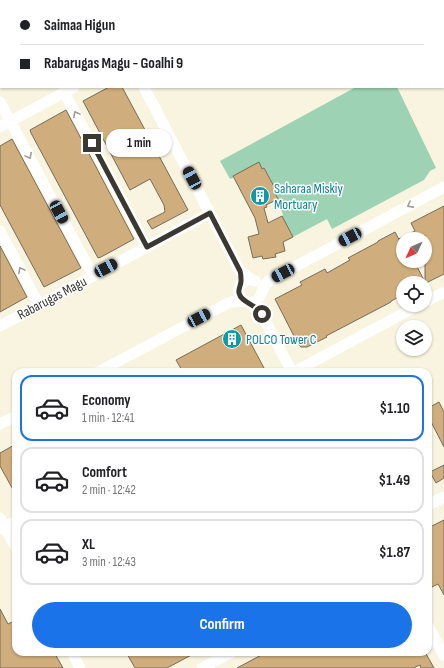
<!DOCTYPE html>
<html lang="en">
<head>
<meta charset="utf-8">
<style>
  body { margin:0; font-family:"Sofia Sans Condensed",sans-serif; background:#f2f2f2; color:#202124; height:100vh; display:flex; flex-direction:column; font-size:15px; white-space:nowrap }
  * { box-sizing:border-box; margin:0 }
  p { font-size:13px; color:#757577 }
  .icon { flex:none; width:22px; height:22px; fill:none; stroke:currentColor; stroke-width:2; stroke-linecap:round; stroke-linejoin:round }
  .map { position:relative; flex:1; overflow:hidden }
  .panel { position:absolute; left:12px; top:368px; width:420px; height:288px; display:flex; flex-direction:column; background:#fff; border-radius:12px; box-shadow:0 1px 3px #0004 }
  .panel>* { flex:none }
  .top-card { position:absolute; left:0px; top:0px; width:444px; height:88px; box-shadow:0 1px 3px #0004; display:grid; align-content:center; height:88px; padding:0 20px; background:#fff }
  .needle { width:26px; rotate:226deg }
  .fabs { position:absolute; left:396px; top:232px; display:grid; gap:8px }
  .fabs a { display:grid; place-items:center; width:36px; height:36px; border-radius:50%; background:#fff; box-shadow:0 1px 3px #0004; font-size:20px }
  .end { position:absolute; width:18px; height:18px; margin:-9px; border:5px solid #3a3830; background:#fff; box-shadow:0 0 0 2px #fff }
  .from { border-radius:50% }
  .bubble { position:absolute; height:28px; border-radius:14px; background:#fff; box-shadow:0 1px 3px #0004; font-size:13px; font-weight:700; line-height:28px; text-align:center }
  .car { position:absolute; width:12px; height:24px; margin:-12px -6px; border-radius:5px; box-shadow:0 0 3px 1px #0007; background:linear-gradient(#222 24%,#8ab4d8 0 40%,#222 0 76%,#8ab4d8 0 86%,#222 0) }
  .top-card b { display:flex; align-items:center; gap:14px; height:38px; font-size:15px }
  .top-card b+b { border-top:1px solid #e0e0e0 }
  .top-card i { width:10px; height:10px; background:#202124 }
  ul { padding:7px 0 0; list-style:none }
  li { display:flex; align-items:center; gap:12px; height:66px; margin:0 8px 6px; padding:0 12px; border:2px solid #e0e0e0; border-radius:12px }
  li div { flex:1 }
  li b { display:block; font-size:15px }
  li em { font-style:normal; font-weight:700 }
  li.current { border-color:#1a73e8 }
  li>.icon { width:36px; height:36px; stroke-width:1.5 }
  .cta { display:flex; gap:8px; margin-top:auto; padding:8px 20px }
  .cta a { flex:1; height:46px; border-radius:24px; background:#1a73e8; color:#fff; font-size:16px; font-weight:700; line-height:46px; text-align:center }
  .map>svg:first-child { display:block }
  .green { fill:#9dd2b4 }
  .building { fill:#cfad7c; stroke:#776c5c }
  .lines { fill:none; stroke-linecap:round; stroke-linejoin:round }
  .minor { stroke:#fff; stroke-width:11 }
  .oneway { stroke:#9c9c98 }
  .route { stroke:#3a3830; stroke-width:5 }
  .labels { text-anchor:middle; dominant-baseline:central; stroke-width:3; stroke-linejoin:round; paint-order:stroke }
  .culture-label { font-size:14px; fill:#0d838f; stroke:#fff; text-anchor:start }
  .street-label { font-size:14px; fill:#3a3830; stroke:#fff }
</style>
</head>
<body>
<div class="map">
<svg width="444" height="668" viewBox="0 0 444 668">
  <rect width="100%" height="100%" fill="#f8f4df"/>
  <path class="green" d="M 356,87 L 397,87 L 436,168 L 430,171 L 424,180 L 332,229 L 327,219 L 293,237 L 282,216 L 283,215 L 277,199 L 278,198 L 275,193 L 277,192 L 264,168 L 262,169 L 259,163 L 233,176 L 233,178 L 230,179 L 220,161 Z"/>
  <path class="building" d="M 109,87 L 122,87 L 188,210 L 152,229 L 147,221 L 165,212 L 164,205 L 150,179 L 130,190 L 83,101 Z
    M 66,110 L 134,239 L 101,257 L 98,258 L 31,133 L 30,130 Z
    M 12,139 L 81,268 L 44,287 L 0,205 L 0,146 Z
    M 259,162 L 262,169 L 264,168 L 277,192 L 275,193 L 278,199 L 266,205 L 267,207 L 264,208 L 268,223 L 282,216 L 293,237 L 283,242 L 285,251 L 275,254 L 276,257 L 263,259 L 262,256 L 253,258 L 248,237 L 259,234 L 255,218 L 233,176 Z
    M 444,206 L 444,274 L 426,283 L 403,283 L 403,295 L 391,301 L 391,302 L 326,336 L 327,337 L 307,347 L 301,347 L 298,344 L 275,299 L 302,285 L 300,282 L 325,269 L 327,273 L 350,260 L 348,258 L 378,242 L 378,241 L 395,232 L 403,247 L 403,261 L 414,261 L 425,282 L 425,235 L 418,239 L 399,239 L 415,231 L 411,223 Z
    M 0,246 L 27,297 L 0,312 Z
    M 241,325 L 264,368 L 257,372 L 183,372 L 176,360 Z
    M 439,402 L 444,412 L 444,447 L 428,416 L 428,408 Z
    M 16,444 L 16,495 L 0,466 L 0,453 Z
    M 444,465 L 444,478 L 436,483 L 430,472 Z
    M 444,520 L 444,595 L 438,584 L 428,589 L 428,528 Z
    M 0,609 L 8,624 L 16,620 L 16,652 L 54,652 L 63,668 L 0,668 Z
    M 126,652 L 197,652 L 167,668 L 135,668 Z
    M 267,652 L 425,652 L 434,668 L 421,668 L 420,665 L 413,668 L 237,668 Z"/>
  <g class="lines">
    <path class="minor" d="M 98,0 L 99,1
      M 144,87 L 240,271 L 252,280
      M 64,92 L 147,247
      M 0,102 L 93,276
      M 0,127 L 74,87
      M 0,231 L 39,305
      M 245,301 C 232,292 241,276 255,281
      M 248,302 L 256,307 L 260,311 L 292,372
      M 425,302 L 444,292
      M 0,326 L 210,213
      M 98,372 L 228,303 C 231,302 234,301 238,301 C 246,301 256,306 260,296 C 263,290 264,285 270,280 L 444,187
      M 294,372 L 419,305
      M 0,424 L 16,416
      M 428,505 L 444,497
      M 0,518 L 16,548
      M 0,529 L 16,521
      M 428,626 L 444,656
      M 72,652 L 80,668
      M 202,668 L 232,652"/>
  </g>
  <defs><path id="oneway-chevron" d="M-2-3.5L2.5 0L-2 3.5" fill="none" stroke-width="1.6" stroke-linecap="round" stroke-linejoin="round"/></defs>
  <g class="oneway">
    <use href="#oneway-chevron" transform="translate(76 114) rotate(-118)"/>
    <use href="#oneway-chevron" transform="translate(29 156) rotate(62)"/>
    <use href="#oneway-chevron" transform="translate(410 205) rotate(152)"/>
    <use href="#oneway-chevron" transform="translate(21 270) rotate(-118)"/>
  </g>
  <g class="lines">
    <path class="route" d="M 92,143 L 147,247 L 210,213 L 240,271 C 241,274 241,278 241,281 C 241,285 238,289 239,293 C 241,303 256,304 262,314"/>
  </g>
  <defs>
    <g id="building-disc" transform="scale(1)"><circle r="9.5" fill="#0f9aa8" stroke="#fff"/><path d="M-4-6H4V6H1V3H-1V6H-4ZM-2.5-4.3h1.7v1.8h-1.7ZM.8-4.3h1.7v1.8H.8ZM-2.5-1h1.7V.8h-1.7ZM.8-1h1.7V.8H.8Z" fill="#fff"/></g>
  </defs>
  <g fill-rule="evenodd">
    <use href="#building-disc" x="260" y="196"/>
    <use href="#building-disc" x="232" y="339"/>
  </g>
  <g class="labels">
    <g class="culture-label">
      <text x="274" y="188">Saharaa Miskiy<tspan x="274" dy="16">Mortuary</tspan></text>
      <text x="246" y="339">POLCO Tower C</text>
    </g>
    <g class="street-label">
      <text transform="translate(52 298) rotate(-28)">Rabarugas Magu</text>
    </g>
  </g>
</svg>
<div class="fabs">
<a><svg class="needle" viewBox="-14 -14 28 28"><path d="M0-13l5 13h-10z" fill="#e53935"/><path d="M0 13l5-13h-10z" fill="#757577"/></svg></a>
<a><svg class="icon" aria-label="locate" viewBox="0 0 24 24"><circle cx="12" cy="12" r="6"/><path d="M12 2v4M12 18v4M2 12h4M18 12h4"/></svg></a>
<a><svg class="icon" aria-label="layers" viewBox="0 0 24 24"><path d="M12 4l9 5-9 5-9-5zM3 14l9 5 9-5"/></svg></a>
</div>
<i class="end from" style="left:262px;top:314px"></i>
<i class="end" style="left:92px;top:143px"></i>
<div class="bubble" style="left:106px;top:129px;width:66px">1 min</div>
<i class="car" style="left:192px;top:178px;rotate:332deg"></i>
<i class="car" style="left:59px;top:212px;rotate:152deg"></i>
<i class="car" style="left:350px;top:237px;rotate:242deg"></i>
<i class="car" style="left:106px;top:268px;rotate:62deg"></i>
<i class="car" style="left:283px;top:273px;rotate:242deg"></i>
<i class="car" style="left:199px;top:318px;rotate:62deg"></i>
<div class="top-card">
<b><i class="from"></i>Saimaa Higun</b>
<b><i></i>Rabarugas Magu - Goalhi 9</b>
</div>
<section class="panel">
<ul>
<li class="current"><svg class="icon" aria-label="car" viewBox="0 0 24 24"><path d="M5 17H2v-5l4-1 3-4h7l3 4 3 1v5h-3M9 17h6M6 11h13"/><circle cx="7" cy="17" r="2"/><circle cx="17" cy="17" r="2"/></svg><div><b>Economy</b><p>1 min · 12:41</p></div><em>$1.10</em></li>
<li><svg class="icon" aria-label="car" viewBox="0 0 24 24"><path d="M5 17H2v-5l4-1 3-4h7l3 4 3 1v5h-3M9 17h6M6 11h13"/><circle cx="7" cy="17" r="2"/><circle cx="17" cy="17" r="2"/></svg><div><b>Comfort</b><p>2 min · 12:42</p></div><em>$1.49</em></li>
<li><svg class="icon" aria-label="car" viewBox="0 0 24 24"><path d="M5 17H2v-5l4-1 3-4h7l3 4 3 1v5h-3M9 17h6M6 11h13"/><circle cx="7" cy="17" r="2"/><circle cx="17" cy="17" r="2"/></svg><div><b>XL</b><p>3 min · 12:43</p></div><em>$1.87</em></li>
</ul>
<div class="cta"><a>Confirm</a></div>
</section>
</div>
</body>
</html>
